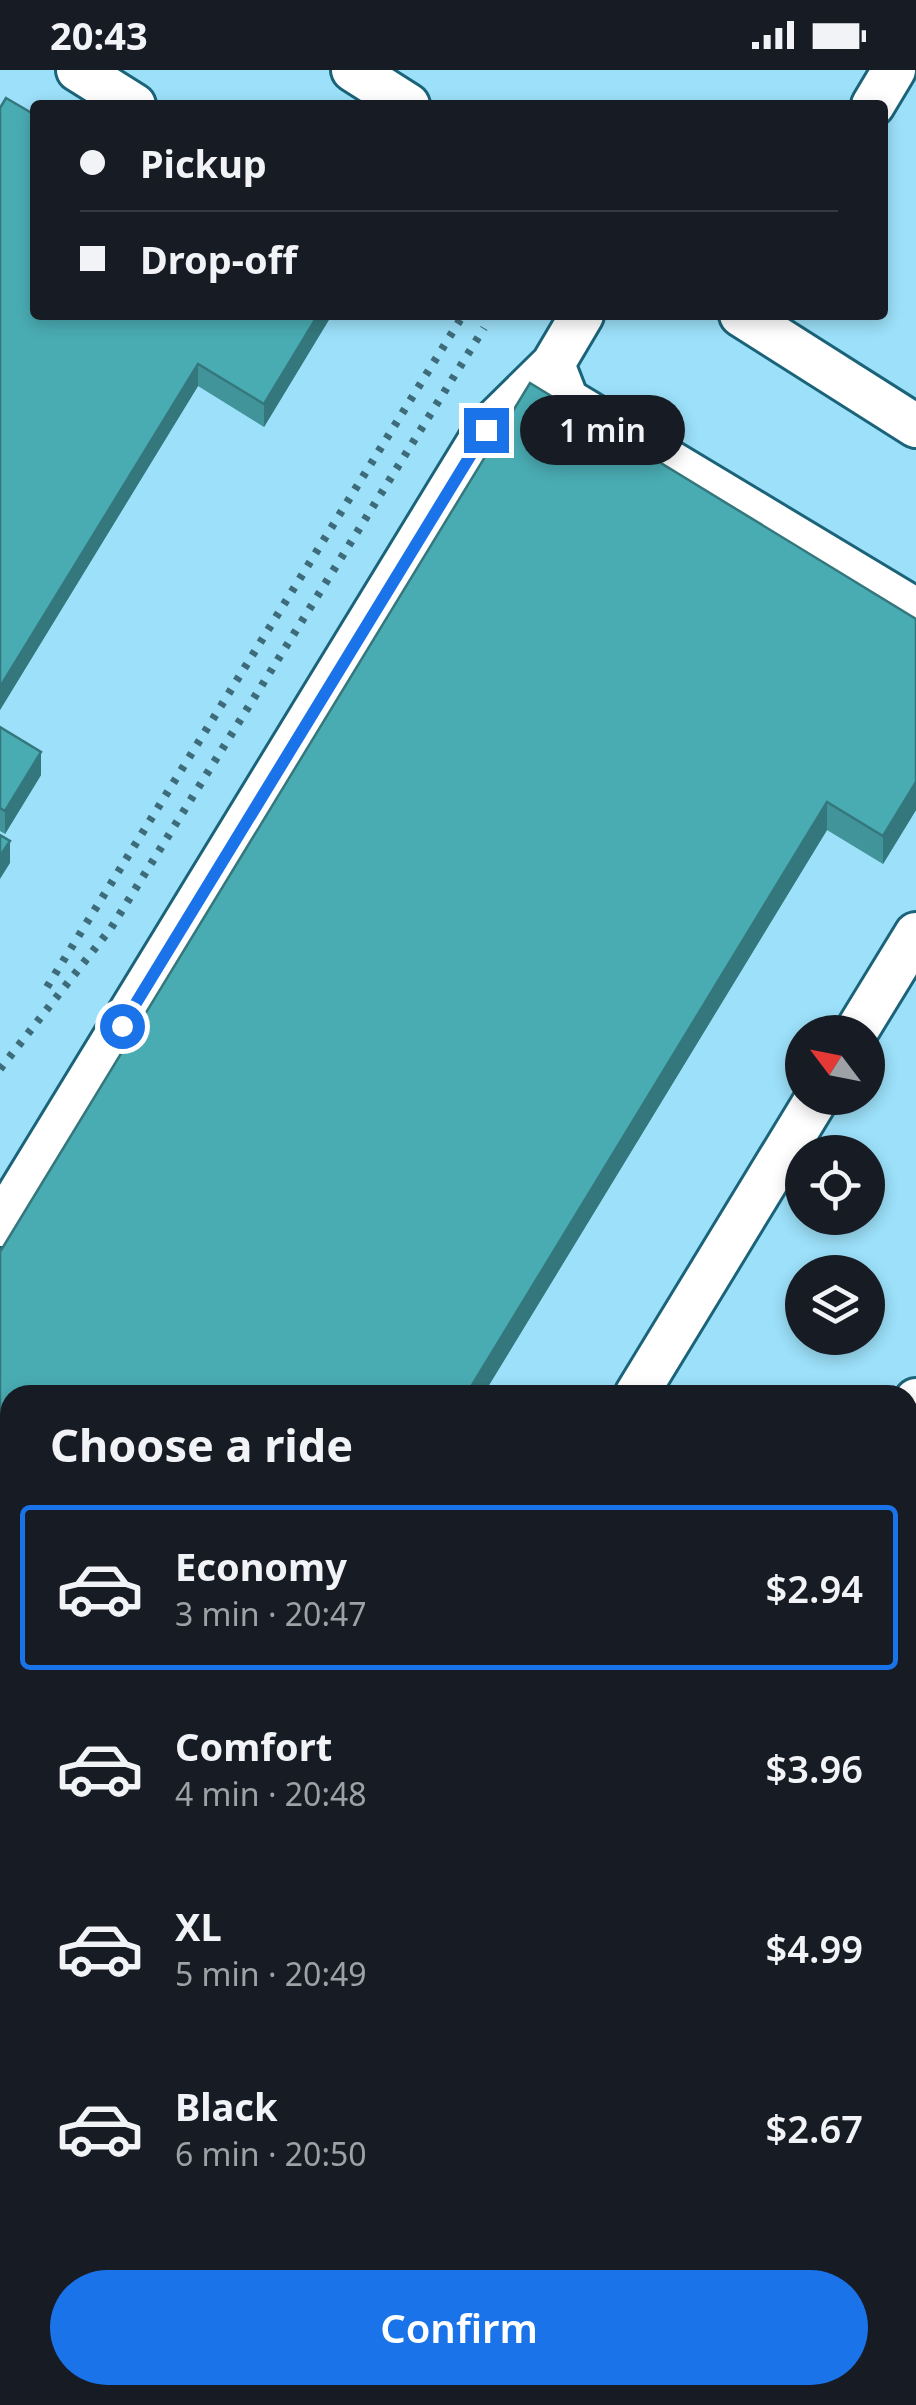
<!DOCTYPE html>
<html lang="en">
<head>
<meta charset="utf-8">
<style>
  body { margin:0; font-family:"Noto Sans",sans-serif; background:#242831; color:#f1f3f6; height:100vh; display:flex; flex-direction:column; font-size:38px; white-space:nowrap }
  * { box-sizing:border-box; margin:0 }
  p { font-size:32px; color:#9ea1a6 }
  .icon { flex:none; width:55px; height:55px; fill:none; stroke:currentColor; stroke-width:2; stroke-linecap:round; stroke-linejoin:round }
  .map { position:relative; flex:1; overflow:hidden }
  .details { position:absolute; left:0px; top:1315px; width:918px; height:1020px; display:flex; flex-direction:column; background:#171b24; border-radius:30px 30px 0 0; box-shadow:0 5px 15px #0003 }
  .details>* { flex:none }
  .guide { position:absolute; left:30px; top:30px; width:858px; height:220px; border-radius:10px; box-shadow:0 5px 15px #0003; display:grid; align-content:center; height:220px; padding:0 50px; background:#171b24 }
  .needle { width:65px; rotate:302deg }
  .buttons { position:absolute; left:785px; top:945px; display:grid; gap:20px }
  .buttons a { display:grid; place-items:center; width:100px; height:100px; border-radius:50%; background:#171b24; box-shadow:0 5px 15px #0003; font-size:50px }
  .end { position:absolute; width:45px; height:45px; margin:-22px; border:12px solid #1a73e8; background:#fff; box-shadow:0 0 0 5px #fff }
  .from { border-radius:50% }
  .bubble { position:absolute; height:70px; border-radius:35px; background:#171b24; box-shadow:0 5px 15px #0003; font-size:32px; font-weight:600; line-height:70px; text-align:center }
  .guide b { display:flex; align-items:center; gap:35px; height:95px; font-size:38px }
  .guide b+b { border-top:2px solid #363941 }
  .guide i { width:25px; height:25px; background:#f1f3f6 }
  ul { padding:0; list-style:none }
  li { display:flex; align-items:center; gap:30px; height:165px; margin:0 20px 15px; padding:0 30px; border:5px solid transparent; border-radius:10px }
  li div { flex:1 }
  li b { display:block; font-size:38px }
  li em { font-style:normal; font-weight:600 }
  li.current { border-color:#1a73e8 }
  li>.icon { width:90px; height:90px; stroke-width:1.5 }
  h2 { padding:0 50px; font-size:45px; line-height:120px }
  .action { display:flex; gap:20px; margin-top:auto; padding:20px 50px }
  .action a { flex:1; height:115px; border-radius:60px; background:#1a73e8; color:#fff; font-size:40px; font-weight:600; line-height:115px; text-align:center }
  .status { display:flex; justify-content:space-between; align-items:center; height:70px; padding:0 50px; background:#171b24; direction:ltr }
  .status svg { height:28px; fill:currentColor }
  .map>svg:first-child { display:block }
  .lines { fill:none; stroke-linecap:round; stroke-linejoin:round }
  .minor-casing { stroke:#1b6379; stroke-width:48 }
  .minor { stroke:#fff; stroke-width:42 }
  .rail { stroke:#3e6b79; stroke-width:8; stroke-dasharray:5 10; stroke-linecap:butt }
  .wall { fill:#40949a }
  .shaded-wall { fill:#34787d }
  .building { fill:#4aacb3; stroke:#34787d; stroke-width:2.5 }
  .route { stroke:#1a73e8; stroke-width:12 }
</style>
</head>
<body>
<div class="status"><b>20:43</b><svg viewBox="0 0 49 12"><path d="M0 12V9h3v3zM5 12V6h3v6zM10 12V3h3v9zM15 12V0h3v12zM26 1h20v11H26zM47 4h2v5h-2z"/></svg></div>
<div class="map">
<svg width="916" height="2335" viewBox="0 0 916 2335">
  <rect width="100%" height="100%" fill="#9ce0f9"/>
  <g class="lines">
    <g class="minor-casing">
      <path id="minor" d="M 78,0 L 134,35
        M 353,0 L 408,35
        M 873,35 L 894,0
        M 582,245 L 553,294 L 567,330 L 916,540
        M 741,245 L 916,356
        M 856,962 L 916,864
        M 0,1155 L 486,360 L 553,294
        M 636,1325 L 817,1028
        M 908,1344 L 916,1330
        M 908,1528 L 916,1514
        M 908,1579 L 916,1584
        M 908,1742 L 916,1728
        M 908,1923 L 916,1909
        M 908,2118 L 916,2104
        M 0,2133 L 10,2139
        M 908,2291 L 916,2277
        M 412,2325 L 427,2335
        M 538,2335 L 544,2325
        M 657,2335 L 663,2325
        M 771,2335 L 777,2325
        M 880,2335 L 887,2325"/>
    </g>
    <use href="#minor" class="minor"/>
    <path class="rail" d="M 47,917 L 463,245
      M 0,999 L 111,858 L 484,258
      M 0,2248 L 10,2254
      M 123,2325 L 139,2335"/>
  </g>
  <path class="wall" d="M 0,38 L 330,245 L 330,248 L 264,357 L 198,316 L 0,640 Z
    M 916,549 L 916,740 L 883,794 L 827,760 L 483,1325 L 10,1325 L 10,2097 L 0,2090 L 0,1182 Z
    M 0,657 L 41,705 L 5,764 L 0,761 Z"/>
  <path class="shaded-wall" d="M 318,245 L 330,245 L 330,248 L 264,357 L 264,334 Z
    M 198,294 L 198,316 L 0,640 L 0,617 Z
    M 41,682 L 41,705 L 5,764 L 5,741 Z
    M 916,712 L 916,740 L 883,794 L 883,766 Z
    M 827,732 L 827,760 L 483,1325 L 466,1325 Z
    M 10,771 L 10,793 L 0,809 L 0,786 Z"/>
  <path class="building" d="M 6,28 L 35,45 L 35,245 L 318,245 L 264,334 L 198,294 L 0,617 L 0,38 Z
    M 530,313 L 916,549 L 916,712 L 883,766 L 827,732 L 466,1325 L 10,1325 L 10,2068 L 0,2062 L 0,1182 Z
    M 0,657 L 41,682 L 5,741 L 0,738 Z
    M 0,765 L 10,771 L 0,786 Z"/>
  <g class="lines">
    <path class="route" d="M 122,956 L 486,360"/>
  </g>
</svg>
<div class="buttons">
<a><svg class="needle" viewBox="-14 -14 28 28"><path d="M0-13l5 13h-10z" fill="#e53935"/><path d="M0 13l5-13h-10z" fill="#9ea1a6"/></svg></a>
<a><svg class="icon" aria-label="locate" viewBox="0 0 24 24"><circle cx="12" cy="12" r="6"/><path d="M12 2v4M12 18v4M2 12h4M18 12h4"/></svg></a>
<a><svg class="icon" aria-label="layers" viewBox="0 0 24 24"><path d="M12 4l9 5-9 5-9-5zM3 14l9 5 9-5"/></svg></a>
</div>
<i class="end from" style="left:122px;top:956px"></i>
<i class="end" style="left:486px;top:360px"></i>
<div class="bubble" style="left:520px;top:325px;width:165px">1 min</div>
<div class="guide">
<b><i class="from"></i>Pickup</b>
<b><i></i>Drop-off</b>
</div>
<section class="details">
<h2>Choose a ride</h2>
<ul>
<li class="current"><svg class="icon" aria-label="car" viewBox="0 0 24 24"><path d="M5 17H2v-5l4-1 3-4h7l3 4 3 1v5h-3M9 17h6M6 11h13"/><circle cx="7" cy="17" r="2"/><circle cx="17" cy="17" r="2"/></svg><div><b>Economy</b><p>3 min · 20:47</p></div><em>$2.94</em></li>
<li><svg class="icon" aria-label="car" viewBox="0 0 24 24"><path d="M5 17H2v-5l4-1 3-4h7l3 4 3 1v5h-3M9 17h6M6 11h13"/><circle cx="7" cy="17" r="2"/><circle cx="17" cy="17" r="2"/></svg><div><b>Comfort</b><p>4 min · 20:48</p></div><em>$3.96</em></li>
<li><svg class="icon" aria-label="car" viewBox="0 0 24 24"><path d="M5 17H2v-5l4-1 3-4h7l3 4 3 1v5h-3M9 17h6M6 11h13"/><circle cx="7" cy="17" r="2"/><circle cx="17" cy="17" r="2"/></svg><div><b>XL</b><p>5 min · 20:49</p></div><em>$4.99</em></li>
<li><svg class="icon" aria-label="car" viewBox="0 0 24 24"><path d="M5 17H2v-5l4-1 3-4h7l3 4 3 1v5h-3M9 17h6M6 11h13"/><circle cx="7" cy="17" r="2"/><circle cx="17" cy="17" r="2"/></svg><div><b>Black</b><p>6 min · 20:50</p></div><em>$2.67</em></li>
</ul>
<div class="action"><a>Confirm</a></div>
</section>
</div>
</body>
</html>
